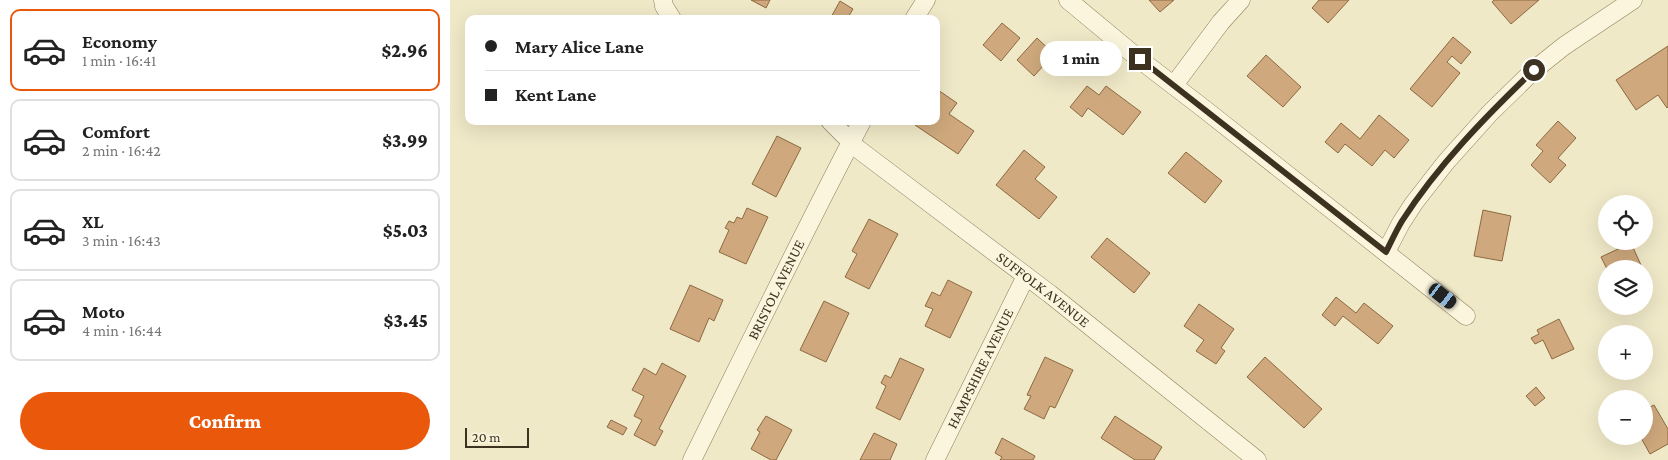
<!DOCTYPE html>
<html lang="en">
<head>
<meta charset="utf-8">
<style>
  body { margin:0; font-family:"Crimson Pro",serif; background:#f6f6f6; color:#222; height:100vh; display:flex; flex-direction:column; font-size:19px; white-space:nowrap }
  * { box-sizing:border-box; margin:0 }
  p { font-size:16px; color:#767676 }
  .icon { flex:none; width:28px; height:28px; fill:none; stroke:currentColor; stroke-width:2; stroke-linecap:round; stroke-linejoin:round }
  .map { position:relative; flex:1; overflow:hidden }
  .sheet { display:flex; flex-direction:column; background:#fff; width:450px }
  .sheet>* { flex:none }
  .top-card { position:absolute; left:15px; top:15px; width:475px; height:110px; border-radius:10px; box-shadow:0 5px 20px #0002; display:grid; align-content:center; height:110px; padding:0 20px; background:#fff }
  .fabs { position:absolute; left:1148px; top:195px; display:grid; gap:10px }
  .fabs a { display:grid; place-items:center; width:55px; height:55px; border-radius:50%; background:#fff; box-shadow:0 5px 20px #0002; font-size:25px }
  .scale { position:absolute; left:15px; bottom:12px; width:64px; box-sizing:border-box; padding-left:5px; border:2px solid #3d3120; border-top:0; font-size:14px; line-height:18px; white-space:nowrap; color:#3d3120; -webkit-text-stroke:4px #f7f2d8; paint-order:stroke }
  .end { position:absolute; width:22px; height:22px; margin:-11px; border:6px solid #3d3120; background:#fff; box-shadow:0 0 0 2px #fff }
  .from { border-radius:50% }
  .bubble { position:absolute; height:35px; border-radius:18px; background:#fff; box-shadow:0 5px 20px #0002; font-size:16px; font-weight:800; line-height:35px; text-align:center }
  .car { position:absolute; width:15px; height:30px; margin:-15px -8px; border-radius:6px; box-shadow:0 0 4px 1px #0007; background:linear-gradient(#222 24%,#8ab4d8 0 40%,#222 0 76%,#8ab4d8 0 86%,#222 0) }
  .top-card b { display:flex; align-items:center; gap:18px; height:48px; font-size:19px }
  .top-card b+b { border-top:1px solid #e0e0e0 }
  .top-card i { width:12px; height:12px; background:#222 }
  ul { padding:9px 0 0; list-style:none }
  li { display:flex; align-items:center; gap:15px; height:82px; margin:0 10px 8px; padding:0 10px; border:2px solid #e0e0e0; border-radius:10px }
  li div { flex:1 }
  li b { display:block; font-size:19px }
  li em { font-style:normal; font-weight:800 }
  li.on { border-color:#ea580c }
  li>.icon { width:45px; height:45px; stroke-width:1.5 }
  .cta { display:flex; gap:10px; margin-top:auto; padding:10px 20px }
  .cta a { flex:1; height:58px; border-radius:30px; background:#ea580c; color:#fff; font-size:20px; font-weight:800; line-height:58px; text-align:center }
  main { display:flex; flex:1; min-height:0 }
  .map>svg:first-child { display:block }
  .building { fill:#cfa97d; stroke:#8c6941 }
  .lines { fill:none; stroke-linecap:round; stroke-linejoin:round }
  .minor-casing { stroke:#8d7c5c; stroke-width:19 }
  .minor { stroke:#faf5dc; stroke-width:18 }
  .route { stroke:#3d3120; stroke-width:6 }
  .labels { text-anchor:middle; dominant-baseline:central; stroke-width:4.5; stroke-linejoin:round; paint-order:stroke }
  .street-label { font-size:15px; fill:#3d3120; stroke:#f7f2d8 }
</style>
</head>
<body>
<main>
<section class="sheet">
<ul>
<li class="on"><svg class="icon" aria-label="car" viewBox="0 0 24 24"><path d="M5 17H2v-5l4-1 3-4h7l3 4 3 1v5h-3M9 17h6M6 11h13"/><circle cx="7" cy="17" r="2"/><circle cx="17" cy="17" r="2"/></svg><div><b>Economy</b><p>1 min · 16:41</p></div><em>$2.96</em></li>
<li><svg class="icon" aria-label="car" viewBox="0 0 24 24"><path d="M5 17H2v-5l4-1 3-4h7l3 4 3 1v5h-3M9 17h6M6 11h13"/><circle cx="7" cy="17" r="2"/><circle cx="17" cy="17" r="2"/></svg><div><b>Comfort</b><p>2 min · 16:42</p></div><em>$3.99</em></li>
<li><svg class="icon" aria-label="car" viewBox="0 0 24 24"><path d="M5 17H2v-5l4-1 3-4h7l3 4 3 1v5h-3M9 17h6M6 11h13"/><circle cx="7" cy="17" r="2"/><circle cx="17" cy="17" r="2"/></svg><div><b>XL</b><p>3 min · 16:43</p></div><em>$5.03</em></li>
<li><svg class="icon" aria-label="car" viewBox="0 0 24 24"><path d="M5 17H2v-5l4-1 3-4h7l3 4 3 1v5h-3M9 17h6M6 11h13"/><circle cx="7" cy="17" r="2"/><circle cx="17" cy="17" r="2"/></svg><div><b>Moto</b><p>4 min · 16:44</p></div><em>$3.45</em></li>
</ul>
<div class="cta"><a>Confirm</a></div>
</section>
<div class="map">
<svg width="1218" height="460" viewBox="0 0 1218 460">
  <rect width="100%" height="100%" fill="#f0e9c8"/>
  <path class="building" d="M 301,0 L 320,0 L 316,8 Z
    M 699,0 L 724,0 L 710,12 Z
    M 869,0 L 899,0 L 878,23 L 862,8 Z
    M 1044,0 L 1089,0 L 1061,24 L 1042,2 Z
    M 390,1 L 403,9 L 397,19 L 380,19 Z
    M 552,23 L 570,38 L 551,61 L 533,45 Z
    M 1003,37 L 1021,52 L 1011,64 L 1002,56 L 997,62 L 1010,73 L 982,107 L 960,89 Z
    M 587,38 L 604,54 L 584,76 L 567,60 Z
    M 1218,46 L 1218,107 L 1217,108 L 1208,95 L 1186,110 L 1166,80 Z
    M 816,55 L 851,87 L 833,107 L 797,76 Z
    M 637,86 L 649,95 L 656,86 L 691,112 L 673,135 L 638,108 L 632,117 L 620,107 Z
    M 488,90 L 507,103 L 499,114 L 524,131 L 508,154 L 465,125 L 467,121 L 486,121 L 486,93 Z
    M 929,115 L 959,140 L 944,158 L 935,150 L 922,166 L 895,144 L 888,153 L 875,142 L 891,123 L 910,139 Z
    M 1108,121 L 1126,138 L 1108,158 L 1116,165 L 1100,183 L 1081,165 L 1093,151 L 1086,145 Z
    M 327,136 L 351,148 L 326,197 L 302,184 Z
    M 574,150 L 595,167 L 585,179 L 607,197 L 589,219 L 546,185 Z
    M 736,152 L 772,181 L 755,203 L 718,173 Z
    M 297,208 L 318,217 L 296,264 L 269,252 L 279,230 L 275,228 L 279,221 L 284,223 L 287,217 L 292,219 Z
    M 1033,210 L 1061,216 L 1052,261 L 1024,256 Z
    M 419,219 L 448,234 L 419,289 L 395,277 L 407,254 L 402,251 Z
    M 657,238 L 700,273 L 684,293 L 641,257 Z
    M 1181,243 L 1191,265 L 1182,269 L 1157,269 L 1151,257 Z
    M 498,280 L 522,292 L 500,338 L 475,326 L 483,309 L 475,306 L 482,292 L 490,296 Z
    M 240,285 L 273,300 L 264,321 L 259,318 L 249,342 L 220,329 Z
    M 886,297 L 906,313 L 914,303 L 943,326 L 928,344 L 893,316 L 885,326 L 872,315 Z
    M 374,301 L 399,313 L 376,362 L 350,350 Z
    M 749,304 L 784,329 L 771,348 L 775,351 L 766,364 L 746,351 L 754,340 L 734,326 Z
    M 1109,319 L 1124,349 L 1102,359 L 1093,340 L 1085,344 L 1081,338 L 1089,334 L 1087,330 Z
    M 595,357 L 623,370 L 605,408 L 600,406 L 594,419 L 574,409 L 581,396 L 577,395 Z
    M 815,357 L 872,409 L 854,428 L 797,377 Z
    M 450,358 L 474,369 L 450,420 L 426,408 L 436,386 L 431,383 L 435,375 L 441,378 Z
    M 212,363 L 236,376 L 209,429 L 213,431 L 205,446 L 184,435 L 192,420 L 184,416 L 194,396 L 182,390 L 194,368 L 206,375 Z
    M 1086,387 L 1095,398 L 1085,406 L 1076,396 Z
    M 1204,405 L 1218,429 L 1218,444 L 1200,454 L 1190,436 L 1194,436 L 1194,410 Z
    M 316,416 L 342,430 L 326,460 L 321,460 L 301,449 L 310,432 L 307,430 Z
    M 665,416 L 712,447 L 704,460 L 685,460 L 651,438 Z
    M 161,420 L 177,428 L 173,435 L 157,427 Z
    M 424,433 L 447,444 L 440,460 L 410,460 Z
    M 552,438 L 585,456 L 583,460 L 550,460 L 552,457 L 545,453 Z"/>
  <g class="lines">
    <g class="minor-casing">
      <g id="minor">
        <path d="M 213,0 L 214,6 L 222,19"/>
        <path d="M 618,0 L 689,59 L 753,108 L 1016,316"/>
        <path d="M 464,19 L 476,0"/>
        <path d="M 724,85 L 771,22 L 791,0"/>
        <path id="s1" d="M 380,121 L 408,149 L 600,294 L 807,460"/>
        <path d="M 936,252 L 951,223 L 964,203 L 996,162 L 1040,113 L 1084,70 L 1114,46 L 1183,0"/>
        <path id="s2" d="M 242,460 C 298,347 353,233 412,121"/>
        <path id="s3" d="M 485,460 L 576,276"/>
      </g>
    </g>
    <use href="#minor" class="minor"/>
  </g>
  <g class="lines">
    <path class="route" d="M 690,59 L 936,252 C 941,242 946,231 952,221 C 988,165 1036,116 1084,70"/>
  </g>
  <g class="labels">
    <g class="street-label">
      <text stroke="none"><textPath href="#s2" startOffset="190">BRISTOL AVENUE</textPath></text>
      <text stroke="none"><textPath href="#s1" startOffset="272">SUFFOLK AVENUE</textPath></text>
      <text stroke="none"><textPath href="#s3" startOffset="102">HAMPSHIRE AVENUE</textPath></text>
    </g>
  </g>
</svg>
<div class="fabs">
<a><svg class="icon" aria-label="locate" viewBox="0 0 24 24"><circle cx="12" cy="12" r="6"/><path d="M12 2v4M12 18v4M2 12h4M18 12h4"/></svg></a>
<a><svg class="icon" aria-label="layers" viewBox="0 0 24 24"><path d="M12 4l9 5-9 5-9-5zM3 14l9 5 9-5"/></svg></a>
<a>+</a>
<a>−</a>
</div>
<div class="scale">20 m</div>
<i class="end from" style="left:1084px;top:70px"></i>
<i class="end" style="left:690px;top:59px"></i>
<div class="bubble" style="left:590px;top:41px;width:82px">1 min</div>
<i class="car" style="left:993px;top:296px;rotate:128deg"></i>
<div class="top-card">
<b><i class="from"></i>Mary Alice Lane</b>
<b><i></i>Kent Lane</b>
</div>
</div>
</main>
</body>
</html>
